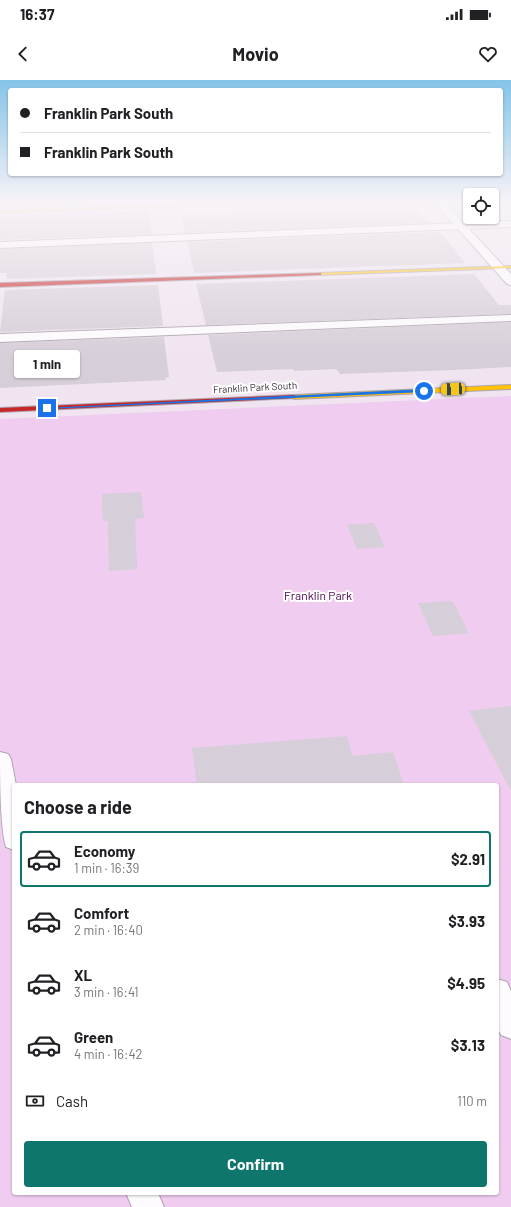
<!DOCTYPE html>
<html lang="en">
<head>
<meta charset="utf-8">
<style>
  body { margin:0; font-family:Barlow,sans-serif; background:#f2f2f2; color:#202124; height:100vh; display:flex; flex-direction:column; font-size:15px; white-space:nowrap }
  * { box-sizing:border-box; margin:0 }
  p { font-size:13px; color:#757577 }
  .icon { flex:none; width:22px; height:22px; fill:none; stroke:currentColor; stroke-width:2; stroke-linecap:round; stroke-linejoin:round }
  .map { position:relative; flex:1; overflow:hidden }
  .sheet { position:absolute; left:12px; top:703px; width:487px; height:412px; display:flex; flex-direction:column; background:#fff; border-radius:4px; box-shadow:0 1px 3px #0004 }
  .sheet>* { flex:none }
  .top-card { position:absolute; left:8px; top:8px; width:495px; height:88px; border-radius:4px; box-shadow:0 1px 3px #0004; display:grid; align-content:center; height:88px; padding:0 12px; background:#fff }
  .tools { position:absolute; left:463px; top:108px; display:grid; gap:8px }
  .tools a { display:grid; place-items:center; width:36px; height:36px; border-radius:4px; background:#fff; box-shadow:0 1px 3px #0004; font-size:20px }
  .end { position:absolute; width:18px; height:18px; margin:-9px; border:5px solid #1a73e8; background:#fff; box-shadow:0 0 0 2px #fff }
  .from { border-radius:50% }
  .bubble { position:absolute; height:28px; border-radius:4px; background:#fff; box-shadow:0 1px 3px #0004; font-size:13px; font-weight:700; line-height:28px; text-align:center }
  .car { position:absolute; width:12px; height:24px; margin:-12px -6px; border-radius:5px; box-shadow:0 0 3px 1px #0007; background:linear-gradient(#f5c518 24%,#345 0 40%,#f5c518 0 76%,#345 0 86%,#f5c518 0) }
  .top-card b { display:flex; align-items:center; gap:14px; height:38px; font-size:15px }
  .top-card b+b { border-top:1px solid #e0e0e0 }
  .top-card i { width:10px; height:10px; background:#202124 }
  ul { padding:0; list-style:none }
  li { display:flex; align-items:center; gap:12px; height:56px; margin:0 8px 6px; padding:0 4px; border:2px solid transparent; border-radius:4px }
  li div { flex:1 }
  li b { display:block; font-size:15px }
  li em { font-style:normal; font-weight:700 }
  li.on { border-color:#0f766e }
  li>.icon { width:36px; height:36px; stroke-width:1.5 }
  h2 { padding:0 12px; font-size:18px; line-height:48px }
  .pay { display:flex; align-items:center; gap:10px; height:44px; padding:0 12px; font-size:15px }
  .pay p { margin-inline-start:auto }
  .cta { display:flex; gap:8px; margin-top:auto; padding:8px 12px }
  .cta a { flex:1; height:46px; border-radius:4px; background:#0f766e; color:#fff; font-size:16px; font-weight:700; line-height:46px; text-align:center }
  .status { display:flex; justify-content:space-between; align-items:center; height:28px; padding:0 20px; background:#fff; direction:ltr }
  .status svg { height:11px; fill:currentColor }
  header { display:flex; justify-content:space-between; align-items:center; height:52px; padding:0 12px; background:#fff; font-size:18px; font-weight:700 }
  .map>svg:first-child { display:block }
  .green { fill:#efccf0; fill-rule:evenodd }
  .building { fill:#d6ced8 }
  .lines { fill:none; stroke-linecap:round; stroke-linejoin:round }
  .lane-casing { stroke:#aea5ae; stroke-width:2 }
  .street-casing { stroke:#aea5ae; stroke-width:2 }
  .slow-casing { stroke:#aea5ae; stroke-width:2 }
  .jam-casing { stroke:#aea5ae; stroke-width:2 }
  .lane { fill:#fdfbfd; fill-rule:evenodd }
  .street { fill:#fdfbfd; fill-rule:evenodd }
  .slow { fill:#ffc107; fill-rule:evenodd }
  .jam { fill:#c62828; fill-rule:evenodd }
  .route { fill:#1a73e8 }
  .labels { text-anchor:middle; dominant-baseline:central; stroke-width:4; stroke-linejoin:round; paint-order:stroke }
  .far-street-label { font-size:10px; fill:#352c35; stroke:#fff }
  .park-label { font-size:12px; fill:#47014c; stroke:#fff }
</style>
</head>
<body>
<div class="status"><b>16:37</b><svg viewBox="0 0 49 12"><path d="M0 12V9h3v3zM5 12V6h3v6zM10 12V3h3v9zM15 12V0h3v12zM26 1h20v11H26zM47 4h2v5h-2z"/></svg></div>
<header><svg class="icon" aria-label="back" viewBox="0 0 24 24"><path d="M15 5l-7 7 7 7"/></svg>Movio<svg class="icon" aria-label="heart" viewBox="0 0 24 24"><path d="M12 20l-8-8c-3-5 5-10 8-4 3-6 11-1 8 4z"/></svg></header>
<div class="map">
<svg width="511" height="1127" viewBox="0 0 511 1127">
  <rect width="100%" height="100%" fill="#f0e4f0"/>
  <path class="green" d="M 511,316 L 511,1127 L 0,1127 L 0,339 ZM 14,705 L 497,705 L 497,1113 L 14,1113 Z"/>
  <path class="building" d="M 0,121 L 147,121 L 147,122 L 0,128 Z
    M 412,126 L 430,143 L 185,153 L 180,135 Z
    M 148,131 L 151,154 L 0,160 L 0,136 Z
    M 438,152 L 443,155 L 465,183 L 194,193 L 187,162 Z
    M 152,163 L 156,194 L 6,199 L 7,193 L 0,193 L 0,169 Z
    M 474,194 L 499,225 L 511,225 L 511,234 L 206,245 L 196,204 Z
    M 158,205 L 163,246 L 0,252 L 5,210 Z
    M 511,242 L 511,287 L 454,290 L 340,294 L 336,289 L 294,291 L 293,289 L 217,292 L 208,255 Z
    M 164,257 L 169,297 L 165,298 L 166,300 L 0,308 L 0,263 Z
    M 141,412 L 144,438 L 135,439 L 137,489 L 109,491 L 108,441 L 103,441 L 102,414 Z
    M 374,443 L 385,467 L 357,469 L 347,445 Z
    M 453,521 L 469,553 L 433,556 L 418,523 Z
    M 511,626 L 511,711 L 469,631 Z
    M 347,656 L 352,676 L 393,672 L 404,705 L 197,705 L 192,668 Z"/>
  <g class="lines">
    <g class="lane-casing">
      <path id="lane" d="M 511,141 L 511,147 L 0,168 L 0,162 Z
        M 511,235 L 511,241 L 0,262 L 0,254 Z
        M 0,672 L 8,674 L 11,679 L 16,705 L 14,705 L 14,770 L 6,767 C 0,748 0,695 0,672 Z
        M 497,899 L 507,902 L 511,911 L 511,959 L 501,955 L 497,947 Z
        M 126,1113 L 158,1113 L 164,1127 L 132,1127 Z"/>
    </g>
    <g class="street-casing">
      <path id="street" d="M 433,121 L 443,121 L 511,194 L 511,205 L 507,204 Z"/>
    </g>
    <g class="slow-casing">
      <path id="slow" d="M 259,121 L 282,121 L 280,122 L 0,133 L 0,131 Z
        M 511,186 L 511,188 L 319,195 L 317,194 L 319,193 Z
        M 511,305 L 511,309 L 294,319 L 291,317 L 294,315 Z"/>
    </g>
    <g class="jam-casing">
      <path id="jam" d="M 321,193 L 321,195 L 319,195 L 0,207 L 0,203 Z
        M 294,315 L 297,317 L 296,318 L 0,332 L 0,328 Z"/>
    </g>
    <use href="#lane" class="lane"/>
    <use href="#street" class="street"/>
    <use href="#slow" class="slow"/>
    <use href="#jam" class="jam"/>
  </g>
  <linearGradient id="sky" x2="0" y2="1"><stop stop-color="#85c4e7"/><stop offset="0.44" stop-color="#f8f3f8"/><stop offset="1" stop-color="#f8f3f8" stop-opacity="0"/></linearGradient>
  <rect width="511" height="278" fill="url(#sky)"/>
  <path class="route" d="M 424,309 L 425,312 L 47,329 L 45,328 Z"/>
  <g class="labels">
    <g class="far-street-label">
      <text transform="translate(255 307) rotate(-3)">Franklin Park South</text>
    </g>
    <g class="park-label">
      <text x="318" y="515">Franklin Park</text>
    </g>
  </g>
</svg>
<div class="tools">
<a><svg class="icon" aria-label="locate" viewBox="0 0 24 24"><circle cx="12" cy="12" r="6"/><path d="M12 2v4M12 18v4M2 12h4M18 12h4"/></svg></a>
</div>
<i class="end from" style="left:424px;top:311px"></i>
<i class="end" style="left:47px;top:328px"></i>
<div class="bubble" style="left:14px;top:270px;width:66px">1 min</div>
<i class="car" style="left:453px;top:309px;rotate:267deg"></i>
<div class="top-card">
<b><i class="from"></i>Franklin Park South</b>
<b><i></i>Franklin Park South</b>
</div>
<section class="sheet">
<h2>Choose a ride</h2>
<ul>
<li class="on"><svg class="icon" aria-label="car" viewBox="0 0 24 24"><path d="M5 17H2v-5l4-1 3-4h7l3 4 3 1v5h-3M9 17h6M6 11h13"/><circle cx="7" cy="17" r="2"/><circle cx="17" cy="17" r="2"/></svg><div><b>Economy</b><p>1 min · 16:39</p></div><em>$2.91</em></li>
<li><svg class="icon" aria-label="car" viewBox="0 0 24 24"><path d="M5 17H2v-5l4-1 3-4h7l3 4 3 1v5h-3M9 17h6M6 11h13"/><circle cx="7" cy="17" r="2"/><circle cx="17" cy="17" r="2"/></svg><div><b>Comfort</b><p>2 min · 16:40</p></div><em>$3.93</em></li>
<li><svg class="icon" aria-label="car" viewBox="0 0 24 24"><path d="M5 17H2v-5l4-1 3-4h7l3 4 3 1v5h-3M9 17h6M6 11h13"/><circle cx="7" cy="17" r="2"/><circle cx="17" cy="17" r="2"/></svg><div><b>XL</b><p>3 min · 16:41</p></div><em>$4.95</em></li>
<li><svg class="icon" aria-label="car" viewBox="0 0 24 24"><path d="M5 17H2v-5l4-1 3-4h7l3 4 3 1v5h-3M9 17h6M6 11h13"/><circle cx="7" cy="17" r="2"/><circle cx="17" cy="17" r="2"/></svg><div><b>Green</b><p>4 min · 16:42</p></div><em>$3.13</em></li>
</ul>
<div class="pay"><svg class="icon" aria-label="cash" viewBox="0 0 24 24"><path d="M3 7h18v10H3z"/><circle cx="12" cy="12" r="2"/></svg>Cash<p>110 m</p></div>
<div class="cta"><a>Confirm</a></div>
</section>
</div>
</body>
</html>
